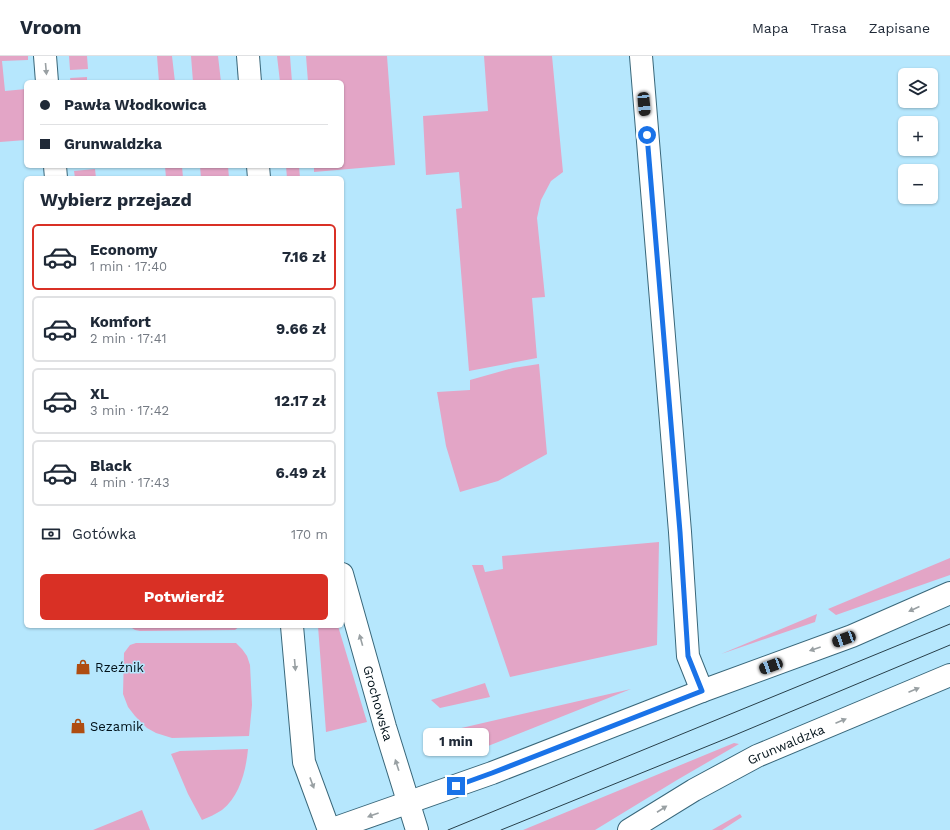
<!DOCTYPE html>
<html lang="pl">
<head>
<meta charset="utf-8">
<style>
  body { margin:0; font-family:"Work Sans",sans-serif; background:#f2f2f3; color:#1f2937; height:100vh; display:flex; flex-direction:column; font-size:15px; white-space:nowrap }
  * { box-sizing:border-box; margin:0 }
  p { font-size:13px; color:#747a83 }
  .icon { flex:none; width:22px; height:22px; fill:none; stroke:currentColor; stroke-width:2; stroke-linecap:round; stroke-linejoin:round }
  .map { position:relative; flex:1; overflow:hidden }
  .details { position:absolute; left:24px; top:120px; width:320px; height:452px; display:flex; flex-direction:column; background:#fff; border-radius:6px; box-shadow:0 1px 3px #0004 }
  .details>* { flex:none }
  .banner { position:absolute; left:24px; top:24px; width:320px; height:88px; border-radius:6px; box-shadow:0 1px 3px #0004; display:grid; align-content:center; height:88px; padding:0 16px; background:#fff }
  .fabs { position:absolute; left:898px; top:12px; display:grid; gap:8px }
  .fabs a { display:grid; place-items:center; width:40px; height:40px; border-radius:6px; background:#fff; box-shadow:0 1px 3px #0004; font-size:20px }
  .end { position:absolute; width:18px; height:18px; margin:-9px; border:5px solid #1a73e8; background:#fff; box-shadow:0 0 0 2px #fff }
  .from { border-radius:50% }
  .bubble { position:absolute; height:28px; border-radius:6px; background:#fff; box-shadow:0 1px 3px #0004; font-size:13px; font-weight:700; line-height:28px; text-align:center }
  .car { position:absolute; width:12px; height:24px; margin:-12px -6px; border-radius:5px; box-shadow:0 0 3px 1px #0007; background:linear-gradient(#222 24%,#8ab4d8 0 40%,#222 0 76%,#8ab4d8 0 86%,#222 0) }
  .banner b { display:flex; align-items:center; gap:14px; height:38px; font-size:15px }
  .banner b+b { border-top:1px solid #e0e1e3 }
  .banner i { width:10px; height:10px; background:#1f2937 }
  ul { padding:0; list-style:none }
  li { display:flex; align-items:center; gap:12px; height:66px; margin:0 8px 6px; padding:0 8px; border:2px solid #e0e1e3; border-radius:6px }
  li div { flex:1 }
  li b { display:block; font-size:15px }
  li em { font-style:normal; font-weight:700 }
  li.on { border-color:#d93025 }
  li>.icon { width:36px; height:36px; stroke-width:1.5 }
  h2 { padding:0 16px; font-size:18px; line-height:48px }
  .pay { display:flex; align-items:center; gap:10px; height:44px; padding:0 16px; font-size:15px }
  .pay p { margin-inline-start:auto }
  .cta { display:flex; gap:8px; margin-top:auto; padding:8px 16px }
  .cta a { flex:1; height:46px; border-radius:6px; background:#d93025; color:#fff; font-size:16px; font-weight:700; line-height:46px; text-align:center }
  header { display:flex; align-items:center; gap:24px; box-sizing:border-box; height:56px; padding:0 20px; background:#fff; border-bottom:1px solid #e0e1e3 }
  header strong { font-size:19px }
  nav { display:flex; gap:22px; margin-inline-start:auto; font-size:14px }
  .map>svg:first-child { display:block }
  .green { fill:#e3a5c6 }
  .lines { fill:none; stroke-linecap:round; stroke-linejoin:round }
  .minor-casing { stroke:#39677a; stroke-width:24 }
  .minor { stroke:#fff; stroke-width:22 }
  .tram { stroke:#28404b; stroke-width:1 }
  .oneway { fill:#99a0a3 }
  .route { stroke:#1a73e8; stroke-width:5 }
  .labels { text-anchor:middle; dominant-baseline:central; stroke-width:3; stroke-linejoin:round; paint-order:stroke }
  .poi-label { font-size:13px; fill:#011119; stroke:#b6e7fd; text-anchor:start }
  .street-label { font-size:13px; fill:#011119; stroke:#b6e7fd }
</style>
</head>
<body>
<header>
<strong>Vroom</strong>
<nav><a>Mapa</a><a>Trasa</a><a>Zapisane</a></nav>
</header>
<div class="map">
<svg width="950" height="774" viewBox="0 0 950 774">
  <rect width="100%" height="100%" fill="#b6e7fd"/>
  <path class="green" d="M 0,0 L 28,0 L 28,4 L 2,5 L 5,35 L 26,33 L 26,84 L 0,86 Z
    M 69,0 L 87,0 L 88,13 L 70,14 Z
    M 157,0 L 172,0 L 175,26 L 159,26 Z
    M 191,0 L 218,0 L 221,26 L 193,26 Z
    M 277,0 L 290,0 L 292,26 L 280,26 Z
    M 306,0 L 387,0 L 395,109 L 314,116 L 314,110 L 342,110 L 342,26 L 308,26 Z
    M 484,0 L 552,0 L 563,116 L 551,125 L 541,144 L 537,162 L 545,241 L 532,242 L 537,302 L 469,315 L 456,153 L 462,152 L 459,116 L 426,119 L 423,60 L 488,55 Z
    M 87,21 L 87,26 L 71,26 L 70,22 Z
    M 165,110 L 182,110 L 183,122 L 166,122 Z
    M 200,110 L 228,110 L 229,122 L 201,122 Z
    M 286,110 L 299,110 L 300,122 L 287,122 Z
    M 95,113 L 96,122 L 75,122 L 74,115 Z
    M 539,308 L 547,398 L 498,425 L 460,436 L 446,390 L 437,336 L 470,334 L 470,324 L 513,312 Z
    M 659,486 L 657,589 L 510,621 L 472,509 L 483,509 L 485,516 L 503,513 L 502,500 Z
    M 950,502 L 950,519 L 836,559 L 828,553 Z
    M 817,558 L 815,566 L 721,598 Z
    M 129,570 L 240,570 L 235,574 L 140,575 L 135,574 Z
    M 318,570 L 338,570 L 367,666 L 326,676 Z
    M 136,587 L 236,587 L 242,593 L 247,600 L 250,609 L 252,649 L 249,680 L 172,682 L 156,677 L 147,672 L 135,660 L 128,651 L 123,638 L 124,597 L 130,589 Z
    M 485,627 L 490,641 L 440,652 L 431,644 Z
    M 631,633 L 468,698 L 457,673 Z
    M 734,687 L 739,688 L 677,724 L 595,774 L 523,774 Z
    M 248,693 C 246,714 240,740 222,754 C 216,758 209,761 202,764 L 188,738 L 171,698 L 180,695 Z
    M 142,754 L 150,774 L 93,774 Z
    M 740,758 L 742,761 L 722,774 L 712,774 Z"/>
  <g class="lines">
    <g class="minor-casing">
      <g id="minor">
        <path d="M 45,0 L 47,26"/>
        <path d="M 248,0 L 250,26"/>
        <path d="M 641,0 L 680,476 L 688,600 L 702,635"/>
        <path d="M 55,110 L 56,122"/>
        <path d="M 258,110 L 259,122"/>
        <path id="s1" d="M 342,518 L 385,671 L 417,774"/>
        <path d="M 292,570 L 304,706 L 329,774"/>
        <path d="M 330,774 L 492,717 L 702,635 L 852,580 L 950,537"/>
        <path id="s2" d="M 629,774 L 694,734 L 757,700 L 950,619"/>
      </g>
    </g>
    <use href="#minor" class="minor"/>
    <path class="tram" d="M 448,774 L 950,568
      M 501,774 L 735,679 L 950,589"/>
  </g>
  <defs><path id="oneway-solid" d="M-6-.8H1V-3.2L6.5 0L1 3.2V.8H-6Z"/></defs>
  <g class="oneway">
    <use href="#oneway-solid" transform="translate(46 13) rotate(85)"/>
    <use href="#oneway-solid" transform="translate(914 553) rotate(156)"/>
    <use href="#oneway-solid" transform="translate(361 584) rotate(-106)"/>
    <use href="#oneway-solid" transform="translate(815 593) rotate(161)"/>
    <use href="#oneway-solid" transform="translate(295 609) rotate(85)"/>
    <use href="#oneway-solid" transform="translate(914 634) rotate(-23)"/>
    <use href="#oneway-solid" transform="translate(841 665) rotate(-23)"/>
    <use href="#oneway-solid" transform="translate(397 709) rotate(-108)"/>
    <use href="#oneway-solid" transform="translate(312 727) rotate(70)"/>
    <use href="#oneway-solid" transform="translate(662 753) rotate(-33)"/>
    <use href="#oneway-solid" transform="translate(373 759) rotate(160)"/>
  </g>
  <g class="lines">
    <path class="route" d="M 456,730 L 492,717 L 702,635 L 688,600 L 680,476 L 647,79"/>
  </g>
  <defs>
    <g id="shop-bare" transform="scale(1.2)"><path d="M-5-2.5h2.3a2.7 3.5 0 0 1 5.4 0H5L5.5 6h-11ZM-1.5-2.5h3a1.5 2.3 0 0 0-3 0Z" fill="#af4d11" stroke="#b6e7fd" stroke-width="2.5" paint-order="stroke"/></g>
  </defs>
  <g fill-rule="evenodd">
    <use href="#shop-bare" x="83" y="611"/>
    <use href="#shop-bare" x="78" y="670"/>
  </g>
  <g class="labels">
    <g class="poi-label">
      <text x="95" y="611">Rzeźnik</text>
      <text x="90" y="670">Sezamik</text>
    </g>
    <g class="street-label">
      <text stroke="none"><textPath href="#s1" startOffset="134">Grochowska</textPath></text>
      <text stroke="none"><textPath href="#s2" startOffset="179">Grunwaldzka</textPath></text>
    </g>
  </g>
</svg>
<div class="fabs">
<a><svg class="icon" aria-label="layers" viewBox="0 0 24 24"><path d="M12 4l9 5-9 5-9-5zM3 14l9 5 9-5"/></svg></a>
<a>+</a>
<a>−</a>
</div>
<i class="end from" style="left:647px;top:79px"></i>
<i class="end" style="left:456px;top:730px"></i>
<div class="bubble" style="left:423px;top:672px;width:66px">1 min</div>
<i class="car" style="left:644px;top:48px;rotate:175deg"></i>
<i class="car" style="left:844px;top:583px;rotate:250deg"></i>
<i class="car" style="left:771px;top:610px;rotate:250deg"></i>
<div class="banner">
<b><i class="from"></i>Pawła Włodkowica</b>
<b><i></i>Grunwaldzka</b>
</div>
<section class="details">
<h2>Wybierz przejazd</h2>
<ul>
<li class="on"><svg class="icon" aria-label="car" viewBox="0 0 24 24"><path d="M5 17H2v-5l4-1 3-4h7l3 4 3 1v5h-3M9 17h6M6 11h13"/><circle cx="7" cy="17" r="2"/><circle cx="17" cy="17" r="2"/></svg><div><b>Economy</b><p>1 min · 17:40</p></div><em>7.16 zł</em></li>
<li><svg class="icon" aria-label="car" viewBox="0 0 24 24"><path d="M5 17H2v-5l4-1 3-4h7l3 4 3 1v5h-3M9 17h6M6 11h13"/><circle cx="7" cy="17" r="2"/><circle cx="17" cy="17" r="2"/></svg><div><b>Komfort</b><p>2 min · 17:41</p></div><em>9.66 zł</em></li>
<li><svg class="icon" aria-label="car" viewBox="0 0 24 24"><path d="M5 17H2v-5l4-1 3-4h7l3 4 3 1v5h-3M9 17h6M6 11h13"/><circle cx="7" cy="17" r="2"/><circle cx="17" cy="17" r="2"/></svg><div><b>XL</b><p>3 min · 17:42</p></div><em>12.17 zł</em></li>
<li><svg class="icon" aria-label="car" viewBox="0 0 24 24"><path d="M5 17H2v-5l4-1 3-4h7l3 4 3 1v5h-3M9 17h6M6 11h13"/><circle cx="7" cy="17" r="2"/><circle cx="17" cy="17" r="2"/></svg><div><b>Black</b><p>4 min · 17:43</p></div><em>6.49 zł</em></li>
</ul>
<div class="pay"><svg class="icon" aria-label="cash" viewBox="0 0 24 24"><path d="M3 7h18v10H3z"/><circle cx="12" cy="12" r="2"/></svg>Gotówka<p>170 m</p></div>
<div class="cta"><a>Potwierdź</a></div>
</section>
</div>
</body>
</html>
